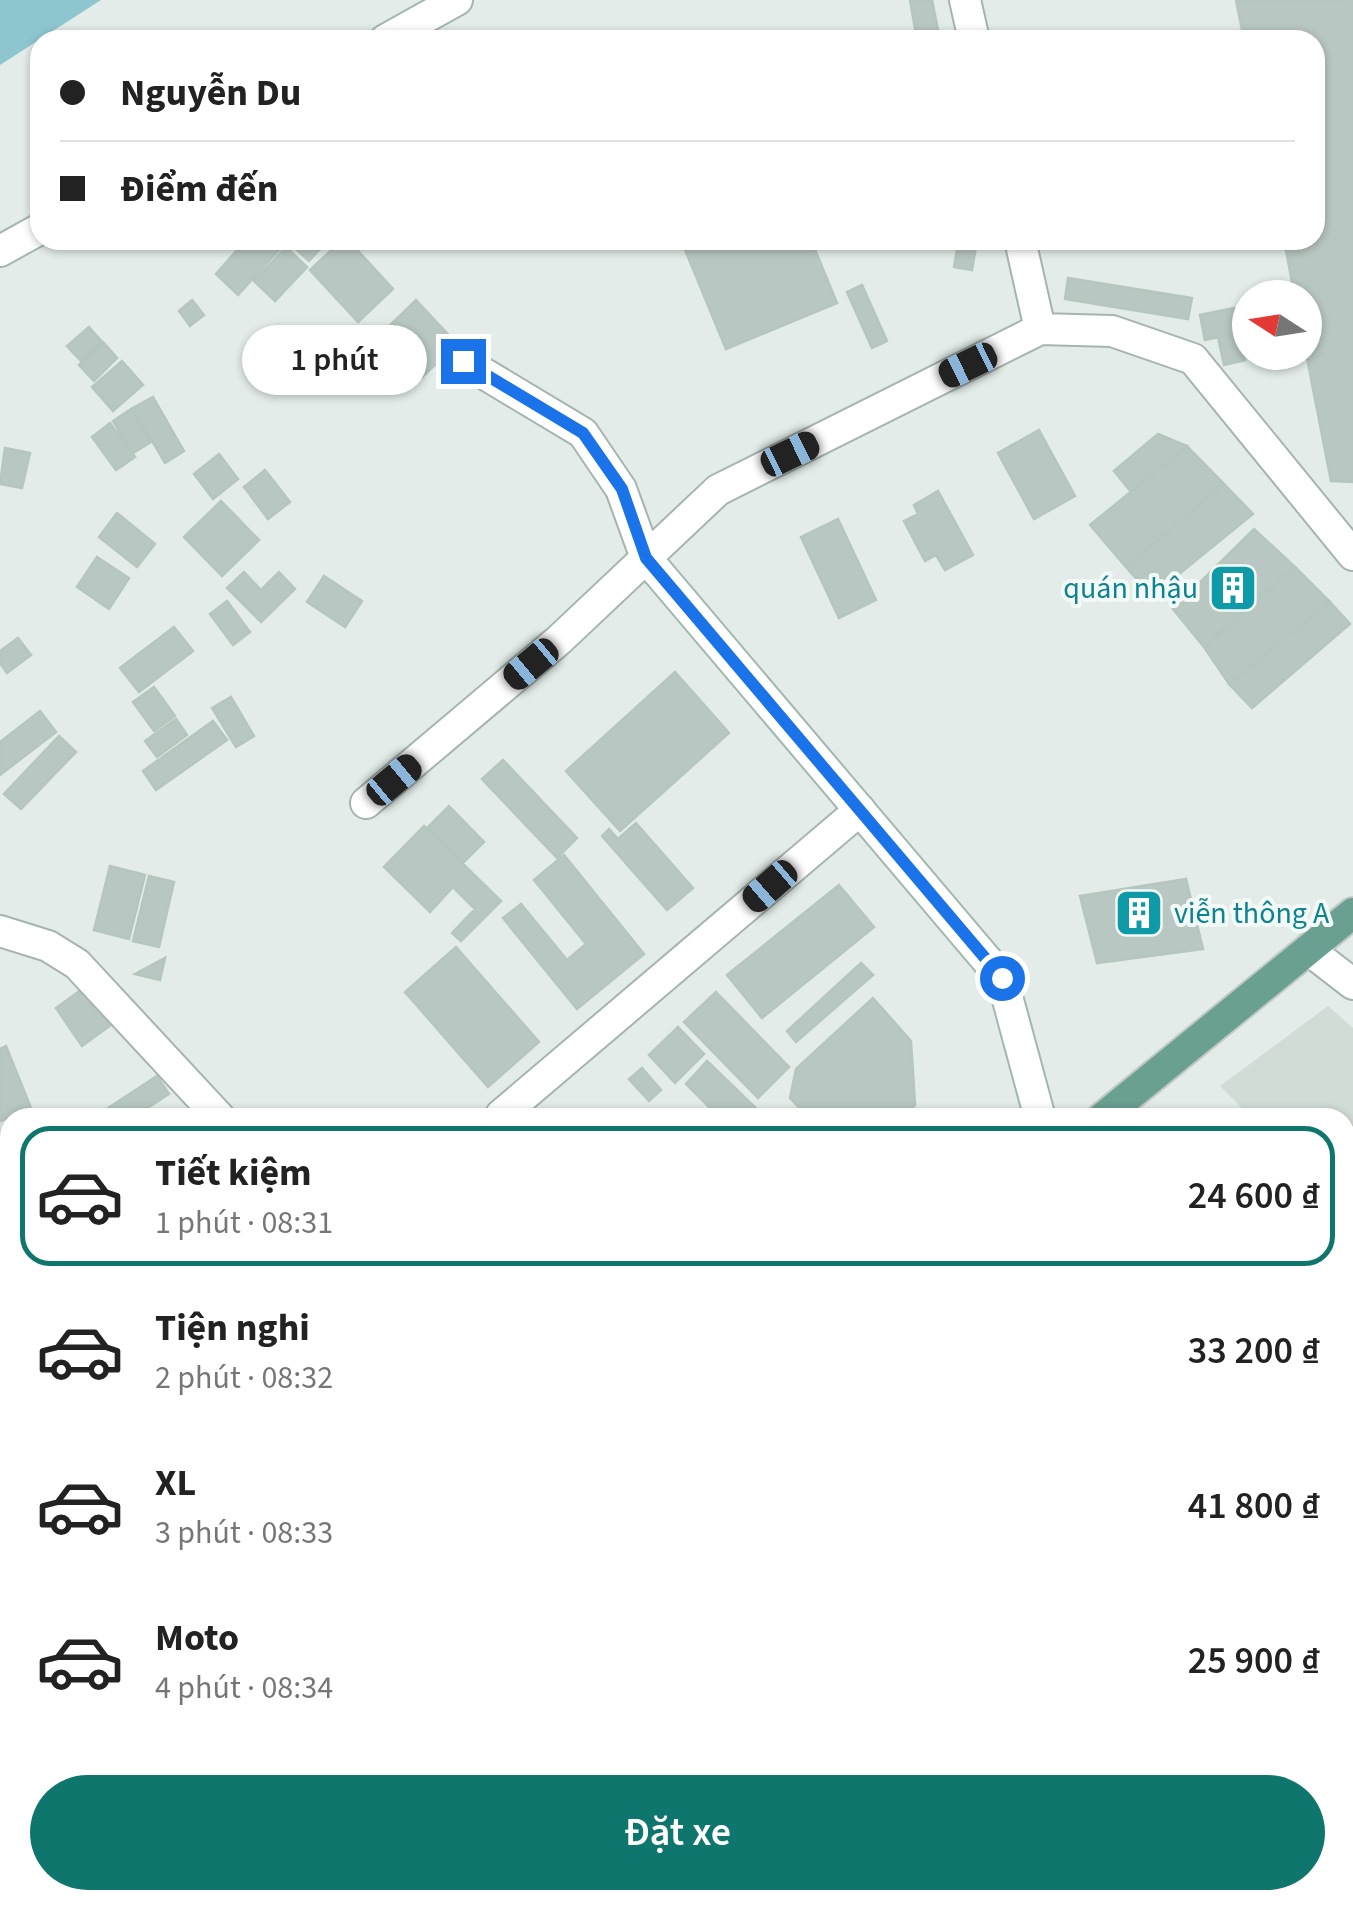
<!DOCTYPE html>
<html lang="vi">
<head>
<meta charset="utf-8">
<style>
  body { margin:0; font-family:"Source Sans 3",sans-serif; background:#f6f6f6; color:#222; height:100vh; display:flex; flex-direction:column; font-size:38px; white-space:nowrap }
  * { box-sizing:border-box; margin:0 }
  p { font-size:32px; color:#767676 }
  .icon { flex:none; width:55px; height:55px; fill:none; stroke:currentColor; stroke-width:2; stroke-linecap:round; stroke-linejoin:round }
  .map { position:relative; flex:1; overflow:hidden }
  .side { position:absolute; left:0px; top:1108px; width:1355px; height:802px; display:flex; flex-direction:column; background:#fff; border-radius:30px 30px 0 0; box-shadow:0 2px 8px #0004 }
  .side>* { flex:none }
  .hud { position:absolute; left:30px; top:30px; width:1295px; height:220px; border-radius:30px; box-shadow:0 2px 8px #0004; display:grid; align-content:center; height:220px; padding:0 30px; background:#fff }
  .needle { width:65px; rotate:282deg }
  .tools { position:absolute; left:1232px; top:280px; display:grid; gap:20px }
  .tools a { display:grid; place-items:center; width:90px; height:90px; border-radius:50%; background:#fff; box-shadow:0 2px 8px #0004; font-size:50px }
  .end { position:absolute; width:45px; height:45px; margin:-22px; border:12px solid #1a73e8; background:#fff; box-shadow:0 0 0 5px #fff }
  .from { border-radius:50% }
  .bubble { position:absolute; height:70px; border-radius:35px; background:#fff; box-shadow:0 2px 8px #0004; font-size:32px; font-weight:600; line-height:70px; text-align:center }
  .car { position:absolute; width:30px; height:60px; margin:-30px -15px; border-radius:12px; box-shadow:0 0 8px 2px #0007; background:linear-gradient(#222 24%,#8ab4d8 0 40%,#222 0 76%,#8ab4d8 0 86%,#222 0) }
  .hud b { display:flex; align-items:center; gap:35px; height:95px; font-size:38px }
  .hud b+b { border-top:2px solid #e0e0e0 }
  .hud i { width:25px; height:25px; background:#222 }
  ul { padding:18px 0 0; list-style:none }
  li { display:flex; align-items:center; gap:30px; height:140px; margin:0 20px 15px; padding:0 10px; border:5px solid transparent; border-radius:30px }
  li div { flex:1 }
  li b { display:block; font-size:38px }
  li em { font-style:normal; font-weight:600 }
  li.selected { border-color:#0f766e }
  li>.icon { width:90px; height:90px; stroke-width:1.5 }
  .action { display:flex; gap:20px; margin-top:auto; padding:20px 30px }
  .action a { flex:1; height:115px; border-radius:60px; background:#0f766e; color:#fff; font-size:40px; font-weight:600; line-height:115px; text-align:center }
  .map>svg:first-child { display:block }
  .built { fill:#d1dcd7 }
  .green { fill:#bddcc5 }
  .water { fill:#8dc6cf }
  .building { fill:#b8c7c1; stroke:#b5c6bf; stroke-width:2.5 }
  .lines { fill:none; stroke-linecap:round; stroke-linejoin:round }
  .street-casing { stroke:#a6b4af; stroke-width:34 }
  .secondary-casing { stroke:#a2b8af; stroke-width:34 }
  .primary-casing { stroke:#c1c9c7; stroke-width:34 }
  .street { stroke:#fff; stroke-width:30 }
  .secondary { stroke:#fff; stroke-width:30 }
  .primary { stroke:#69a091; stroke-width:30 }
  .route { stroke:#1a73e8; stroke-width:12 }
  .labels { text-anchor:middle; dominant-baseline:central; stroke-width:8; stroke-linejoin:round; paint-order:stroke }
  .culture-label { font-size:30px; fill:#0d838f; stroke:#f3f9f6; text-anchor:end }
</style>
</head>
<body>
<div class="map">
<svg width="1353" height="1909" viewBox="0 0 1353 1909">
  <rect width="100%" height="100%" fill="#e3ece8"/>
  <path class="built" d="M 1328,1006 L 1353,1028 L 1353,1139 L 1345,1144 L 1345,1118 L 1251,1117 L 1220,1086 Z"/>
  <path class="green" d="M 1345,1476 L 1353,1485 L 1353,1838 L 1345,1838 Z
    M 1091,1900 L 1233,1900 L 1232,1909 L 1091,1909 Z"/>
  <path class="water" d="M 0,0 L 101,0 L 0,65 Z
    M 1345,1838 L 1353,1838 L 1353,1909 L 1256,1909 L 1257,1900 L 1345,1900 Z
    M 790,1900 L 979,1900 L 978,1909 L 781,1909 Z"/>
  <path class="building" d="M 910,0 L 932,0 L 940,40 L 917,40 Z
    M 1236,0 L 1353,0 L 1353,482 L 1331,481 L 1305,348 L 1305,298 L 1295,298 L 1284,240 L 1315,240 L 1315,40 L 1244,40 Z
    M 246,240 L 328,240 L 309,261 L 287,241 L 238,295 L 216,274 Z
    M 342,240 L 348,240 L 393,289 L 358,322 L 310,270 Z
    M 681,240 L 811,240 L 837,303 L 726,349 Z
    M 958,243 L 976,246 L 972,270 L 954,267 Z
    M 286,247 L 307,267 L 275,301 L 254,281 Z
    M 1068,278 L 1192,298 L 1188,319 L 1065,299 Z
    M 862,285 L 887,341 L 872,348 L 847,292 Z
    M 192,300 L 204,315 L 190,326 L 179,311 Z
    M 416,300 L 457,344 L 419,380 L 378,337 Z
    M 1234,308 L 1239,333 L 1205,340 L 1200,315 Z
    M 89,327 L 102,342 L 81,361 L 67,346 Z
    M 1239,333 L 1245,360 L 1224,365 L 1218,337 Z
    M 103,342 L 117,358 L 94,381 L 79,365 Z
    M 122,361 L 143,385 L 113,411 L 92,387 Z
    M 153,397 L 184,451 L 165,463 L 133,408 Z
    M 131,409 L 151,442 L 133,453 L 113,421 Z
    M 110,423 L 135,457 L 116,470 L 92,437 Z
    M 1039,430 L 1075,496 L 1034,519 L 998,453 Z
    M 1158,434 L 1187,446 L 1131,492 L 1114,471 Z
    M 1187,446 L 1224,484 L 1126,567 L 1090,525 Z
    M 5,448 L 30,453 L 22,488 L 0,484 Z
    M 219,454 L 238,479 L 213,499 L 194,474 Z
    M 265,470 L 290,502 L 268,519 L 244,487 Z
    M 1224,484 L 1253,514 L 1152,596 L 1126,567 Z
    M 938,491 L 973,555 L 945,570 L 936,555 L 925,561 L 904,521 L 918,514 L 914,505 Z
    M 221,501 L 259,540 L 222,576 L 184,537 Z
    M 117,513 L 155,544 L 137,567 L 99,537 Z
    M 838,519 L 876,600 L 839,618 L 801,537 Z
    M 1254,529 L 1295,567 L 1204,647 L 1173,609 Z
    M 97,557 L 129,578 L 109,609 L 77,587 Z
    M 1295,567 L 1330,602 L 1229,684 L 1204,647 Z
    M 244,572 L 261,590 L 279,572 L 295,589 L 261,622 L 227,588 Z
    M 324,576 L 362,601 L 345,627 L 307,602 Z
    M 227,601 L 250,632 L 233,645 L 210,614 Z
    M 1330,602 L 1350,624 L 1252,708 L 1229,684 Z
    M 174,627 L 193,651 L 139,692 L 120,668 Z
    M 18,638 L 31,655 L 7,673 L 0,663 L 0,651 Z
    M 675,672 L 729,733 L 620,831 L 566,771 Z
    M 154,687 L 175,716 L 154,731 L 133,702 Z
    M 231,697 L 254,736 L 236,747 L 212,708 Z
    M 40,711 L 56,732 L 0,775 L 0,742 Z
    M 176,719 L 187,735 L 157,757 L 145,741 Z
    M 213,721 L 227,740 L 156,790 L 143,771 Z
    M 59,736 L 76,752 L 21,809 L 4,794 Z
    M 503,760 L 577,838 L 557,858 L 482,779 Z
    M 449,806 L 484,842 L 463,863 L 428,827 Z
    M 636,823 L 693,888 L 667,910 L 602,836 L 609,829 L 618,839 Z
    M 424,826 L 501,901 L 461,941 L 452,933 L 475,909 L 453,887 L 430,912 L 384,867 Z
    M 564,855 L 644,954 L 577,1009 L 503,918 L 521,904 L 567,960 L 586,944 L 534,880 Z
    M 110,866 L 145,875 L 129,939 L 94,930 Z
    M 149,876 L 174,882 L 159,947 L 133,941 Z
    M 1186,879 L 1203,949 L 1097,963 L 1080,896 Z
    M 839,885 L 874,927 L 762,1018 L 727,975 Z
    M 456,947 L 539,1042 L 488,1087 L 405,992 Z
    M 165,958 L 160,980 L 135,974 Z
    M 861,963 L 873,975 L 796,1042 L 787,1031 Z
    M 88,985 L 115,1022 L 82,1046 L 56,1008 Z
    M 716,992 L 789,1067 L 758,1098 L 684,1022 Z
    M 873,998 L 911,1041 L 915,1105 L 903,1118 L 809,1118 L 790,1098 L 796,1069 Z
    M 678,1027 L 704,1054 L 675,1083 L 649,1055 Z
    M 6,1046 L 31,1108 L 1,1121 L 0,1049 Z
    M 707,1061 L 764,1116 L 763,1118 L 720,1118 L 686,1084 Z
    M 642,1068 L 661,1090 L 649,1101 L 629,1079 Z
    M 157,1076 L 169,1094 L 132,1118 L 93,1118 Z
    M 0,1362 L 10,1374 L 10,1442 L 0,1430 Z
    M 10,1492 L 10,1540 L 0,1545 L 0,1497 Z
    M 0,1640 L 10,1655 L 10,1674 L 0,1681 Z
    M 10,1810 L 10,1847 L 0,1836 L 0,1820 Z
    M 0,1846 L 10,1858 L 10,1900 L 45,1900 L 52,1909 L 14,1909 L 0,1892 Z
    M 666,1900 L 750,1900 L 753,1904 L 748,1909 L 655,1909 Z"/>
  <g class="lines">
    <g class="street-casing">
      <path id="street" d="M 965,0 L 974,40
        M 1020,240 L 1040,329
        M 463,361 L 583,433 L 621,489 L 646,558
        M 366,803 L 559,640 L 718,490 L 1040,329 L 1112,331 L 1193,359 L 1353,555
        M 0,931 L 48,946 L 77,964 L 220,1118
        M 1309,950 L 1353,984
        M 501,1115 L 860,810"/>
    </g>
    <g class="secondary-casing">
      <path id="secondary" d="M 385,40 L 457,0
        M 0,251 L 40,229
        M 646,558 L 1002,978 L 1040,1118
        M 1038,1909 L 1039,1900"/>
    </g>
    <g class="primary-casing">
      <path id="primary" d="M 1102,1118 L 1353,913
        M 180,1909 L 190,1900"/>
    </g>
    <use href="#street" class="street"/>
    <use href="#secondary" class="secondary"/>
    <use href="#primary" class="primary"/>
  </g>
  <g class="lines">
    <path class="route" d="M 463,361 L 583,433 L 622,489 L 646,558 L 1002,978"/>
  </g>
  <defs>
    <g id="building-square" transform="scale(2.5)"><rect x="-9" y="-9" width="18" height="18" rx="4" fill="#0f9aa8" stroke="#f3f9f6"/><path d="M-4-6H4V6H1V3H-1V6H-4ZM-2.5-4.3h1.7v1.8h-1.7ZM.8-4.3h1.7v1.8H.8ZM-2.5-1h1.7V.8h-1.7ZM.8-1h1.7V.8H.8Z" fill="#fff"/></g>
  </defs>
  <g fill-rule="evenodd">
    <use href="#building-square" x="1233" y="588"/>
    <use href="#building-square" x="1139" y="913"/>
  </g>
  <g class="labels">
    <g class="culture-label">
      <text x="1198" y="588">quán nhậu</text>
      <text x="1174" y="913" text-anchor="start">viễn thông A</text>
    </g>
  </g>
</svg>
<div class="tools">
<a><svg class="needle" viewBox="-14 -14 28 28"><path d="M0-13l5 13h-10z" fill="#e53935"/><path d="M0 13l5-13h-10z" fill="#767676"/></svg></a>
</div>
<i class="end from" style="left:1002px;top:978px"></i>
<i class="end" style="left:463px;top:361px"></i>
<div class="bubble" style="left:242px;top:325px;width:185px">1 phút</div>
<i class="car" style="left:968px;top:365px;rotate:244deg"></i>
<i class="car" style="left:790px;top:454px;rotate:64deg"></i>
<i class="car" style="left:531px;top:664px;rotate:230deg"></i>
<i class="car" style="left:394px;top:780px;rotate:50deg"></i>
<i class="car" style="left:770px;top:886px;rotate:229deg"></i>
<div class="hud">
<b><i class="from"></i>Nguyễn Du</b>
<b><i></i>Điểm đến</b>
</div>
<section class="side">
<ul>
<li class="selected"><svg class="icon" aria-label="car" viewBox="0 0 24 24"><path d="M5 17H2v-5l4-1 3-4h7l3 4 3 1v5h-3M9 17h6M6 11h13"/><circle cx="7" cy="17" r="2"/><circle cx="17" cy="17" r="2"/></svg><div><b>Tiết kiệm</b><p>1 phút · 08:31</p></div><em>24 600 ₫</em></li>
<li><svg class="icon" aria-label="car" viewBox="0 0 24 24"><path d="M5 17H2v-5l4-1 3-4h7l3 4 3 1v5h-3M9 17h6M6 11h13"/><circle cx="7" cy="17" r="2"/><circle cx="17" cy="17" r="2"/></svg><div><b>Tiện nghi</b><p>2 phút · 08:32</p></div><em>33 200 ₫</em></li>
<li><svg class="icon" aria-label="car" viewBox="0 0 24 24"><path d="M5 17H2v-5l4-1 3-4h7l3 4 3 1v5h-3M9 17h6M6 11h13"/><circle cx="7" cy="17" r="2"/><circle cx="17" cy="17" r="2"/></svg><div><b>XL</b><p>3 phút · 08:33</p></div><em>41 800 ₫</em></li>
<li><svg class="icon" aria-label="car" viewBox="0 0 24 24"><path d="M5 17H2v-5l4-1 3-4h7l3 4 3 1v5h-3M9 17h6M6 11h13"/><circle cx="7" cy="17" r="2"/><circle cx="17" cy="17" r="2"/></svg><div><b>Moto</b><p>4 phút · 08:34</p></div><em>25 900 ₫</em></li>
</ul>
<div class="action"><a>Đặt xe</a></div>
</section>
</div>
</body>
</html>
